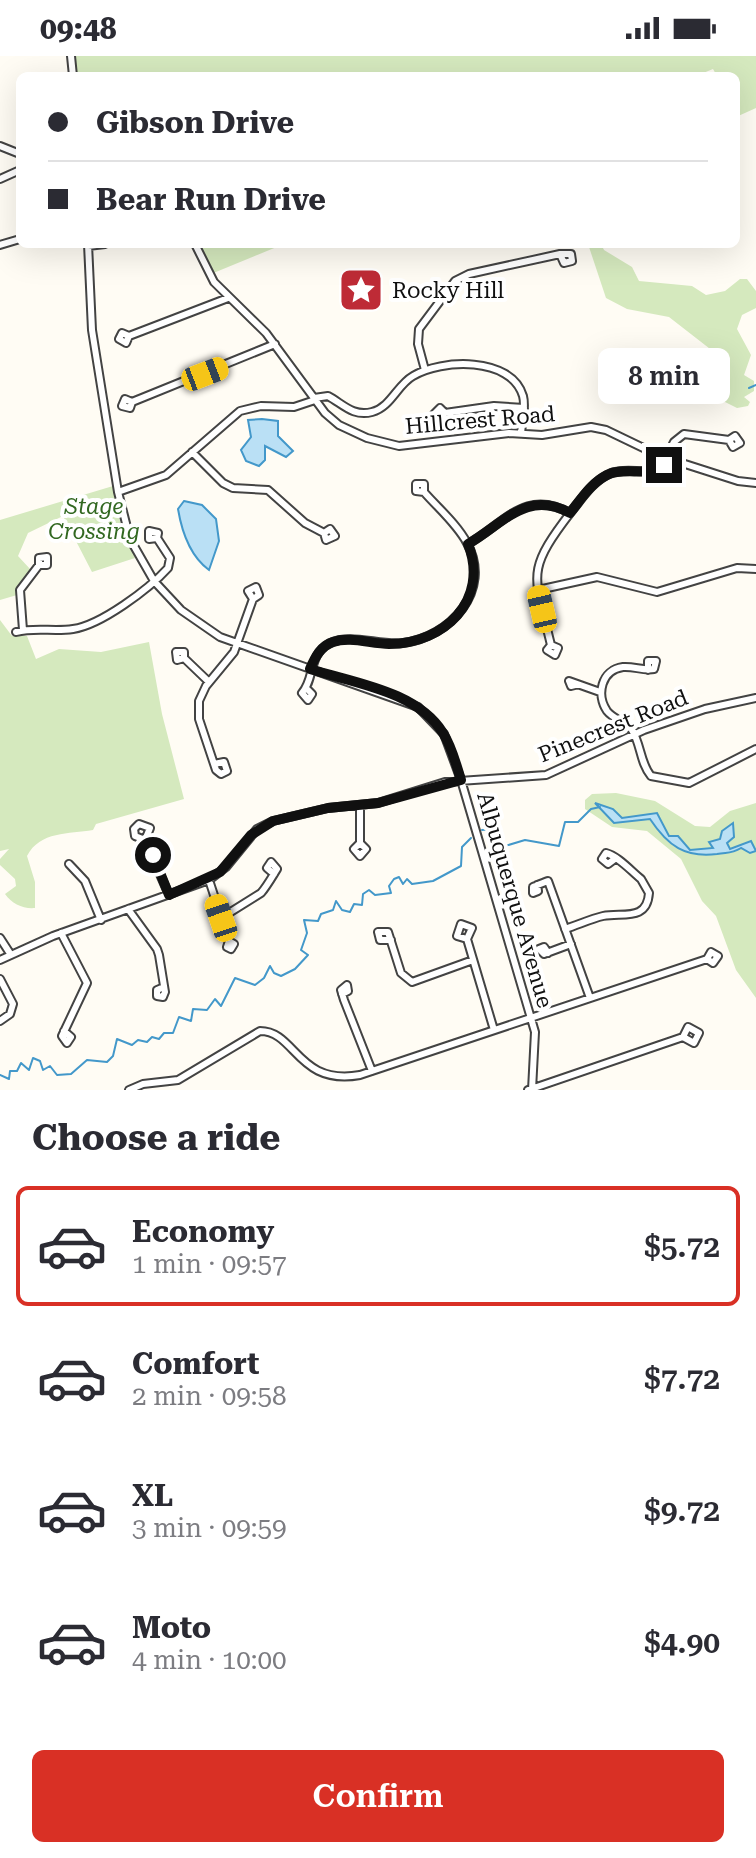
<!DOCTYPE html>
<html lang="en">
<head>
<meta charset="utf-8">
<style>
  body { margin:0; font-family:"Roboto Serif",serif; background:#f7f7f7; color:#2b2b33; height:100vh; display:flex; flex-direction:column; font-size:30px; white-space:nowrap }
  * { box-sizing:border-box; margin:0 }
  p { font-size:26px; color:#7c7c81 }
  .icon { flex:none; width:44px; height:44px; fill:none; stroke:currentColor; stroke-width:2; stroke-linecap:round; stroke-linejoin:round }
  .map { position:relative; height:1034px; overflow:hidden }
  .details { display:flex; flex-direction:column; background:#fff; flex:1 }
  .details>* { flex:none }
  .banner { position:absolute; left:16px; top:16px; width:724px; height:176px; border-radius:12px; box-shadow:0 8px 32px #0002; display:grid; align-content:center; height:176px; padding:0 32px; background:#fff }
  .end { position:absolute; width:36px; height:36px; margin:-18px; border:10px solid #101010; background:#fff; box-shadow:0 0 0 4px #fff }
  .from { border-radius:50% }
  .bubble { position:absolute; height:56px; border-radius:12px; background:#fff; box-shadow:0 8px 32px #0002; font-size:26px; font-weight:600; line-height:56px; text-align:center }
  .car { position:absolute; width:24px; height:48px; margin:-24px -12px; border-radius:10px; box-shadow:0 0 6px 2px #0007; background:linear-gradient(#f5c518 24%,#345 0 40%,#f5c518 0 76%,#345 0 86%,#f5c518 0) }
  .banner b { display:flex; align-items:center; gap:28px; height:76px; font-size:30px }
  .banner b+b { border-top:2px solid #e1e1e2 }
  .banner i { width:20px; height:20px; background:#2b2b33 }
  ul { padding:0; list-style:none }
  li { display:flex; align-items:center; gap:24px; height:120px; margin:0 16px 12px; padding:0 16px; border:4px solid transparent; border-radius:12px }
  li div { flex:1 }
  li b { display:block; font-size:30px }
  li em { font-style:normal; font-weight:600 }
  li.selected { border-color:#d93025 }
  li>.icon { width:72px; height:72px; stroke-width:1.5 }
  h2 { padding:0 32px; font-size:36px; line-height:96px }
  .action { display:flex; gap:16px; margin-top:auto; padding:16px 32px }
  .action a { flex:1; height:92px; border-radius:12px; background:#d93025; color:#fff; font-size:32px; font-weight:600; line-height:92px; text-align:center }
  .status { display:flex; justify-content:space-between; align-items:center; height:56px; padding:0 40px; background:#fff; direction:ltr }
  .status svg { height:22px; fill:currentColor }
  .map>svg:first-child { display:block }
  .green { fill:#d5e9be }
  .water { fill:#bae0f5; stroke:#4398ca; stroke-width:2 }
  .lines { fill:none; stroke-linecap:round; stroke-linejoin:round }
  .stream { stroke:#4398ca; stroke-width:2 }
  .minor-casing { stroke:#434343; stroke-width:10 }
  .minor { stroke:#fff; stroke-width:6 }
  .route { stroke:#101010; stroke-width:10 }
  .labels { text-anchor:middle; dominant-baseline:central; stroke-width:8; stroke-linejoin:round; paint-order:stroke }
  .poi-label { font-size:22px; fill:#101010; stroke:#fff; text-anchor:start }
  .street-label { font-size:22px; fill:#101010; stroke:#fff }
  .park-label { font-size:22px; font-style:italic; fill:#326821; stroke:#fff }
</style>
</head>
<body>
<div class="status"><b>09:48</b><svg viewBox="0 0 49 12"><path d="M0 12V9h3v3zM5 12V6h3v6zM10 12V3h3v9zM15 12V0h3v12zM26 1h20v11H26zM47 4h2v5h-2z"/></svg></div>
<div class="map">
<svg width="756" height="1034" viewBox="0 0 756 1034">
  <rect width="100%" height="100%" fill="#fffcf4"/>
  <path class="green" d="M 73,0 L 756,0 L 756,52 L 736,61 L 736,20 L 717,20 L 713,13 L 696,20 L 75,20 Z
    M 196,188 L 284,188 L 211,218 Z
    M 588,188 L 601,188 L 604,194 L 632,211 L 639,225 L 692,230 L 706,239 L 725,235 L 740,223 L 747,223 L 756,235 L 756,252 L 742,259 L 737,273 L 751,299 L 744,319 L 754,325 L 754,335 L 744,341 L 750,346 L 748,350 L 737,352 L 709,338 L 684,342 L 681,338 L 711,313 L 714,296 L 669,261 L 627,253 L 606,242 Z
    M 113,430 L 120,465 L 135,502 L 92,516 L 63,460 L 28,477 L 18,500 L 31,514 L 17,539 L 0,544 L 0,464 Z
    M 0,564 L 12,580 L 27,580 L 36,603 L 59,593 L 101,596 L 149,586 L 162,658 L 184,743 L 96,768 L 93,774 C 69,778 40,775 27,800 L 35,826 L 35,852 C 23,853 12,848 5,838 L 16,830 L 15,823 L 0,809 L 0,803 L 9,793 L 0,795 Z
    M 616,737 L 655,745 L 695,770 L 710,771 L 730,755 L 756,747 L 756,942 L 736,914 L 716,860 L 702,845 L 681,803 L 647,775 L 612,771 L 585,753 L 585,744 L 592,738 Z"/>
  <path class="water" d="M 262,363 L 278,365 L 278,380 L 293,395 L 286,401 L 265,390 L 265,404 L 259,410 L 246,405 L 241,394 L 251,381 L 248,364 Z
    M 184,445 L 202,449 L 216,463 L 219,485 L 209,514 C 190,500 182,477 178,453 Z
    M 595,747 L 613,753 L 622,762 L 657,757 L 669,780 L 678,780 L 690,794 L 713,792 L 709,786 L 720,783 L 722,775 L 733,767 L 734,781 L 727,787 L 730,793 L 751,785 L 756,795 L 750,797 L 741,792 C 731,798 728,796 717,798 C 685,802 668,790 650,763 L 614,767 Z"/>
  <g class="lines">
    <path class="stream" d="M 749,332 L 756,329
      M 482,774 L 492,773 L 505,790 L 525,784 L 559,790 L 565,766 L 578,766 L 591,753 L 600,751
      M 0,1019 L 9,1023 L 10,1015 L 17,1015 L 21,1007 L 29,1014 L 33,1002 L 40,1005 L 43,1014 L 50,1010 L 57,1019 L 71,1018 L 87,1004 L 107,1006 L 113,1000 L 117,983 L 132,989 L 138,984 L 147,986 L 152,981 L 159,983 L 164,977 L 173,977 L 179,961 L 191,965 L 193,953 L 207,954 L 215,943 L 221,950 L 235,922 L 255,929 L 264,922 L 270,910 L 274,917 L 281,920 L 295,913 L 308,899 L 301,894 L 307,877 L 304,864 L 318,865 L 321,858 L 333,854 L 336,845 L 342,854 L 350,856 L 354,848 L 362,849 L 363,838 L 369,834 L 375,839 L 391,837 L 389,830 L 394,823 L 399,821 L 403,828 L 407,823 L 412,828 L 433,825 L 461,810 L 462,791 L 471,782"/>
    <g class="minor-casing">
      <path id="minor" d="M 71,0 L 73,20
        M 0,90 L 20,98
        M 0,123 L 20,114
        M 88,188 L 92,274 L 118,436 L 130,483 L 154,525 L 181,554 L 220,581 L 418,651 L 444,678 L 461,724 L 535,976 L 532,1034
        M 195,188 L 214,226 L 266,277 L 325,357 L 339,369 L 367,382 L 399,390 L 509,377 L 542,379 L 591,371 L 606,374 L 660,400 L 738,425 L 756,427
        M 0,189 L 20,183
        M 88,190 L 105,188
        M 129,280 L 126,287 L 119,283 L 122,277 L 129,280 L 228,242
        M 425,314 L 418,288 L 419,273 L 455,225 L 469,218 L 560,198 L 571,198 L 572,205 L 564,207 L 560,198
        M 314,342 L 328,340 C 343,348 353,361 372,356 C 391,351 397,329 413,320 C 441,303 511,300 523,340 C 526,351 522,366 521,377
        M 132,346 L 130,352 L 122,350 L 125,343 L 132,346 L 275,288
        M 445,357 L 440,364 L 434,358 L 440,352 L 445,357 L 494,350 L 524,352
        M 192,396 L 223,427 L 233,432 L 268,434 L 305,467 L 324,477 L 326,484 L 335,480 L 330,473 L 324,477
        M 118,436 L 166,419 L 240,355 L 261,350 L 294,351 L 315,344
        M 468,488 C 505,467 525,432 570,457
        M 538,534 L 597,521 L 657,536 L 737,512 L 756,513
        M 23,574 L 20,534 L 39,509 L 47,509 L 47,501 L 39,502 L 39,509
        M 16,576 C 36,571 53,576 73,573 C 101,569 149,533 168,512 L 170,502 L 157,482 L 158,477 L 149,475 L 149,483 L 157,482
        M 551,589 L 558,592 L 555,599 L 547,594 L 551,589 C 534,518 525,516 571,456 C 583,441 593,425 611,417 C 628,411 645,419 660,413 L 674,386 L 684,378 L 729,384 L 735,380 L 740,387 L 733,391 L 729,384
        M 184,602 L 177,604 L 176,596 L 184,596 L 184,602 L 209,626
        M 648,614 L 648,605 L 656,605 L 654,613 C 643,615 634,610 623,611 C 601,614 596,639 607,655 C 614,664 626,665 632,674 C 641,688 640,707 651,720 L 689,727 L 756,693
        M 575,629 L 571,630 L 569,625 L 600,636
        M 307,633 L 312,638 L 308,644 L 302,637 C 315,623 308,598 330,587 C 351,577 380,590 403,587 C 450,581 493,535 467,487 C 457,468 438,452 424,436 L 424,428 L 416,428 L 416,435 L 424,436
        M 214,708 L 224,706 L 227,715 L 221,718 L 216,714 L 199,663 L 199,645 L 206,630 L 234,596 L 253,543 L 259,539 L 256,531 L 248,535 L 253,543
        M 360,750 L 360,787 L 354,793 L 360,800 L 366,793 L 360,787
        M 145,784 L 135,780 L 134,773 L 139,768 L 150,772 L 145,784 L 169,839
        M 69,808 L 85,825 L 101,864
        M 209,824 L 229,885 L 234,888 L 231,893 L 227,891 L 229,885
        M 537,829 L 538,835 L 533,837 L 533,831 C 537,829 543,827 548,825 L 590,942
        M 128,853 L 157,893 L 159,899 L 165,936 L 163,941 L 157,940 L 157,934 L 164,931
        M 221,862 L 261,837 C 267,830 272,821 277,813 L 271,806 L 267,812 L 274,818
        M 565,873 C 578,869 590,863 603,860 C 622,856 647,866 649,837 L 641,823 C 631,815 618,800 606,797 L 602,803 L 608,808 L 616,802
        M 61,877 L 87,927 L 62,980 L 67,987 L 71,981 L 64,975
        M 0,882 L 11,899
        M 467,883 L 457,880 L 461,868 L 472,872 L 467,883 L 494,974
        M 391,884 L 380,884 L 378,876 L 388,876 L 401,917 L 412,926 L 473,904
        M 548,897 L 544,891 L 539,893 L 544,898 L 571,888
        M 0,904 L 53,880 L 209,824 L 226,811 L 257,773 L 273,765 L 328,752 L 378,747 L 445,726 L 546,719 L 644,674 L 705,653 L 756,642
        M 0,923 L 13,948 L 10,958 L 0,965
        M 342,938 L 348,935 L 347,929 L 341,934 L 344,944 L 372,1015
        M 129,1034 L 143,1028 L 178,1024 L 260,975 C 296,975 297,1030 360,1019 L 707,903 L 711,896 L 718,900 L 713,907 L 707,903
        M 528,1034 L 683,981 L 688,971 L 699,977 L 694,987 L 683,981"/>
    </g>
    <use href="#minor" class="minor"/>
  </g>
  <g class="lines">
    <path class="route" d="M 153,799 L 169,839 L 220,816 L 251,779 L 273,765 L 328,752 L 378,747 L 461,724 C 456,708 452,691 443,677 C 417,635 354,627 310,613 C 315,601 321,590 333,586 C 350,580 371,588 389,588 C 444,588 490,544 468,488 C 503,468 527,433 570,457 C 581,443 591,427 607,419 C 625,410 650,422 664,409"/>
  </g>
  <defs>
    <g id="sight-square" transform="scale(2.3)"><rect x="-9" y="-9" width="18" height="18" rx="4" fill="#be2b36" stroke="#fff"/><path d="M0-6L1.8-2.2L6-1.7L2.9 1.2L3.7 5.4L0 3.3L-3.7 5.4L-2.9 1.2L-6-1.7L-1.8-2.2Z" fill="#fff"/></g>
  </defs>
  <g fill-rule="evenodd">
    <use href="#sight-square" x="361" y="234"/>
  </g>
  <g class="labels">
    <g class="poi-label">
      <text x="392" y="234">Rocky Hill</text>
    </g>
    <g class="street-label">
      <text transform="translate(480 364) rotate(-5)">Hillcrest Road</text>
      <text transform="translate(613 670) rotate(-22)">Pinecrest Road</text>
      <text transform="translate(515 844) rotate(74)">Albuquerque Avenue</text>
    </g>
    <g class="park-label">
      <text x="94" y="450">Stage<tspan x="94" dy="25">Crossing</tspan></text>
    </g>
  </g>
</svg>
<i class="end from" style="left:153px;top:799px"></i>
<i class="end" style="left:664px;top:409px"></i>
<div class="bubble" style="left:598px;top:292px;width:132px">8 min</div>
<i class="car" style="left:205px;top:318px;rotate:69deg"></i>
<i class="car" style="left:542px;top:553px;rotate:347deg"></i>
<i class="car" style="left:221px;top:862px;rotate:341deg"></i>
<div class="banner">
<b><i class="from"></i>Gibson Drive</b>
<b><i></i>Bear Run Drive</b>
</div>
</div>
<section class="details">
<h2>Choose a ride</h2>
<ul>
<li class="selected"><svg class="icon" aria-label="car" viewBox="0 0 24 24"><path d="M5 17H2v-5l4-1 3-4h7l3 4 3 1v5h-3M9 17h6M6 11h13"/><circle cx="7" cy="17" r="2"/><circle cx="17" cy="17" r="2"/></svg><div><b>Economy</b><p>1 min · 09:57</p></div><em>$5.72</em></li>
<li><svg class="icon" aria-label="car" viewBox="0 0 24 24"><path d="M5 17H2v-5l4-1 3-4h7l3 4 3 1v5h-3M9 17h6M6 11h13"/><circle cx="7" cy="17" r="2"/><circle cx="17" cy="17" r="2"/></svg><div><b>Comfort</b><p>2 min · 09:58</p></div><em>$7.72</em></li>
<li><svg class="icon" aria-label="car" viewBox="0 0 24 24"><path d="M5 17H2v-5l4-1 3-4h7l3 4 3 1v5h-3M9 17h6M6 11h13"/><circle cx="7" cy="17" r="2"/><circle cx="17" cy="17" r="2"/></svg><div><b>XL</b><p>3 min · 09:59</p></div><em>$9.72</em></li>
<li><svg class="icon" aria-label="car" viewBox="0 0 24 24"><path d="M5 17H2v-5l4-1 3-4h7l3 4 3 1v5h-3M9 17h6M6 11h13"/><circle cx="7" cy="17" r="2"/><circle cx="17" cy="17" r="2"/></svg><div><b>Moto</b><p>4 min · 10:00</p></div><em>$4.90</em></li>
</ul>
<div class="action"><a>Confirm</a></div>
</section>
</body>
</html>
